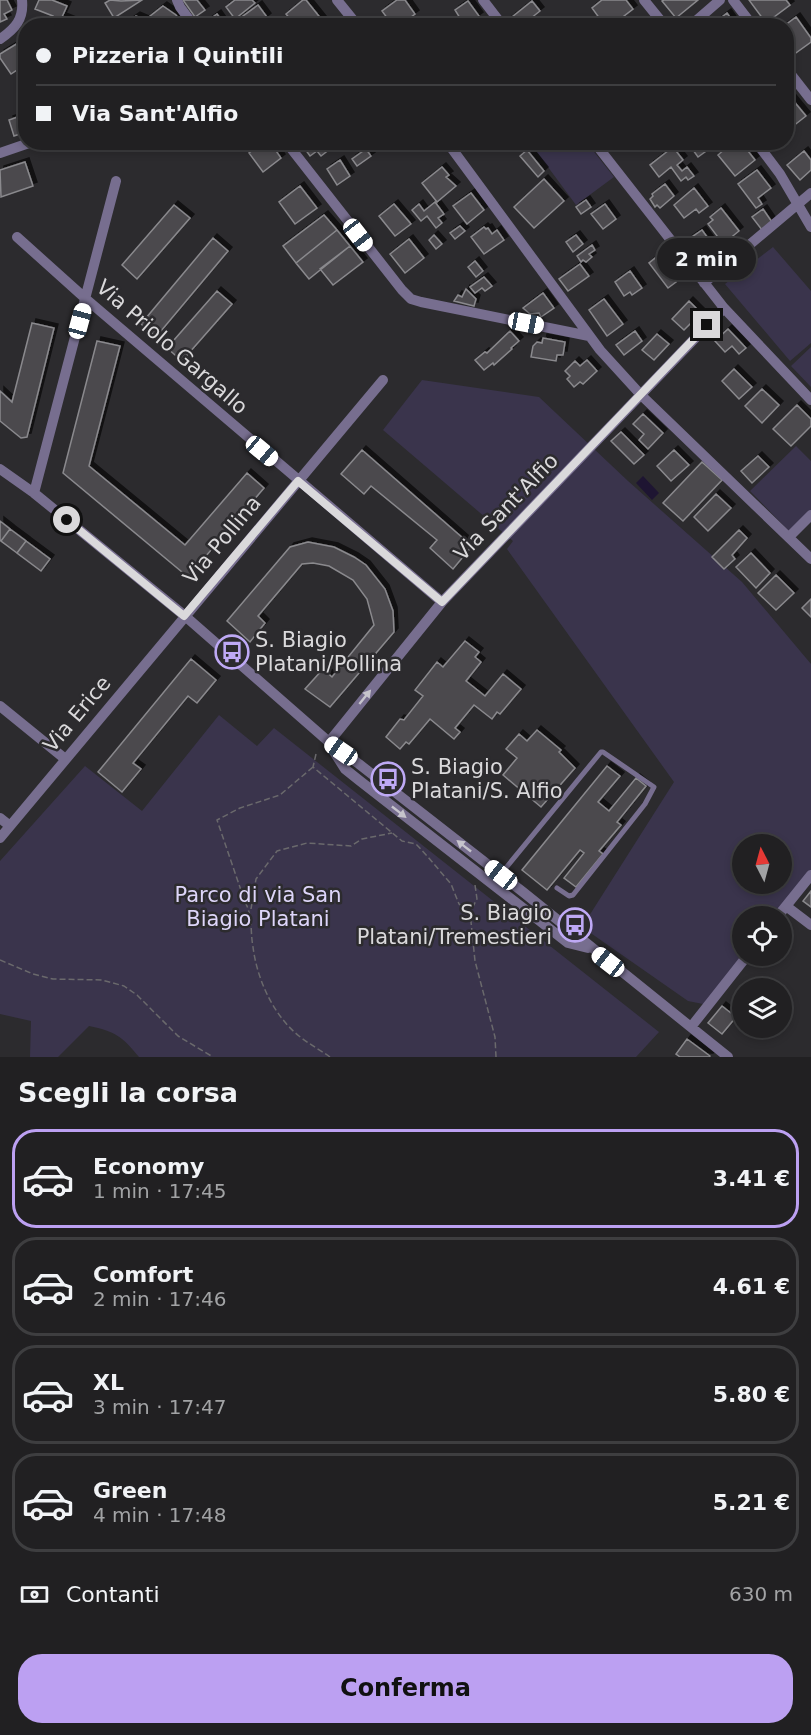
<!DOCTYPE html>
<html lang="it">
<head>
<meta charset="utf-8">
<style>
  body { margin:0; font-family:"DejaVu Sans",sans-serif; background:#29282a; color:#f1f3f6; height:100vh; display:flex; flex-direction:column; font-size:22px; white-space:nowrap }
  * { box-sizing:border-box; margin:0 }
  p { font-size:20px; color:#a2a3a5 }
  .icon { flex:none; width:33px; height:33px; fill:none; stroke:currentColor; stroke-width:2; stroke-linecap:round; stroke-linejoin:round }
  .map { position:relative; height:1057px; overflow:hidden }
  .details { display:flex; flex-direction:column; background:#212022; flex:1 }
  .details>* { flex:none }
  .hud { position:absolute; left:18px; top:18px; width:776px; height:132px; border-radius:24px; box-shadow:0 3px 9px #0003,0 0 0 2px #3e3e40; display:grid; align-content:center; height:132px; padding:0 18px; background:#212022 }
  .needle { width:39px; rotate:354deg }
  .tools { position:absolute; left:732px; top:834px; display:grid; gap:12px }
  .tools a { display:grid; place-items:center; width:60px; height:60px; border-radius:50%; background:#212022; box-shadow:0 3px 9px #0003,0 0 0 2px #3e3e40; font-size:30px }
  .end { position:absolute; width:27px; height:27px; margin:-14px; border:8px solid #dad9db; background:#111; box-shadow:0 0 0 3px #111 }
  .from { border-radius:50% }
  .bubble { position:absolute; height:42px; border-radius:21px; background:#212022; box-shadow:0 3px 9px #0003,0 0 0 2px #3e3e40; font-size:20px; font-weight:700; line-height:42px; text-align:center }
  .car { position:absolute; width:18px; height:36px; margin:-18px -9px; border-radius:8px; box-shadow:0 0 4px 2px #0007; background:linear-gradient(#fff 24%,#345 0 40%,#fff 0 76%,#345 0 86%,#fff 0) }
  .hud b { display:flex; align-items:center; gap:21px; height:57px; font-size:22px }
  .hud b+b { border-top:2px solid #3e3e40 }
  .hud i { width:15px; height:15px; background:#f1f3f6 }
  ul { padding:0; list-style:none }
  li { display:flex; align-items:center; gap:18px; height:99px; margin:0 12px 9px; padding:0 6px; border:3px solid #3e3e40; border-radius:24px }
  li div { flex:1 }
  li b { display:block; font-size:22px }
  li em { font-style:normal; font-weight:700 }
  li.on { border-color:#bca0f2 }
  li>.icon { width:54px; height:54px; stroke-width:1.5 }
  h2 { padding:0 18px; font-size:27px; line-height:72px }
  .pay { display:flex; align-items:center; gap:15px; height:66px; padding:0 18px; font-size:22px }
  .pay p { margin-inline-start:auto }
  .primary-button { display:flex; gap:12px; margin-top:auto; padding:12px 18px }
  .primary-button a { flex:1; height:69px; border-radius:24px; background:#bca0f2; color:#111; font-size:24px; font-weight:700; line-height:69px; text-align:center }
  .map>svg:first-child { display:block }
  .green { fill:#3a344c; fill-rule:evenodd }
  .water { fill:#1e1532 }
  .building { fill:#4b4a4e; stroke:#8a898d; stroke-width:1.5; filter:url(#shadow) }
  .lines { fill:none; stroke-linecap:round; stroke-linejoin:round }
  .path { stroke:#6a696c; stroke-width:1.5; stroke-dasharray:6 3; stroke-linecap:butt }
  .service { stroke:#776e8f; stroke-width:5 }
  .minor { stroke:#776e8f; stroke-width:10 }
  .oneway { fill:#c6c4cc }
  .route { stroke:#dad9db; stroke-width:8 }
  .labels { text-anchor:middle; dominant-baseline:central; stroke-width:5; stroke-linejoin:round; paint-order:stroke }
  .street-label { font-size:21px; fill:#dad9db; stroke:#2c2b2e }
  .poi-label { font-size:21px; fill:#dad9db; stroke:#2c2b2e; text-anchor:start }
  .park-label { font-size:21px; fill:#ddd5f9; stroke:#2c2b2e }
</style>
</head>
<body>
<div class="map">
<svg width="811" height="1057" viewBox="0 0 811 1057">
  <defs>
    <filter id="shadow"><feDropShadow dx="4" dy="-4" stdDeviation="0" flood-color="#0009"/></filter>
  </defs>
  <rect width="100%" height="100%" fill="#2c2b2e"/>
  <path class="green" d="M 533,142 L 587,143 L 614,177 L 576,205 L 531,144 Z
    M 773,247 L 811,291 L 811,343 L 790,361 L 725,284 Z
    M 811,347 L 811,387 L 791,366 Z
    M 422,380 L 539,397 L 628,481 L 742,582 L 811,664 L 811,875 L 778,916 L 742,916 L 742,956 L 708,1005 L 688,1001 L 582,927 L 674,782 L 507,549 L 513,541 L 383,430 ZM 742,844 L 782,844 L 782,884 L 742,884 Z
    M 796,446 L 811,461 L 811,511 L 790,532 L 750,491 Z
    M 219,715 L 257,746 L 274,728 L 659,1032 L 636,1057 L 139,1057 C 123,1037 115,1031 89,1026 L 58,1057 L 30,1057 L 31,1021 L 0,1014 L 0,861 L 85,766 L 142,811 Z"/>
  <path class="water" d="M 643,476 L 659,493 L 652,500 L 636,483 Z"/>
  <path class="building" d="M 0,0 L 7,0 L 12,10 L 4,14 L 7,19 L 0,22 Z
    M 39,0 L 52,0 L 67,6 L 62,17 L 77,23 L 76,26 L 49,26 L 53,16 L 35,9 Z
    M 110,0 L 121,1 L 142,0 L 114,18 L 105,3 Z
    M 183,0 L 197,0 L 205,10 L 195,17 Z
    M 235,0 L 252,0 L 255,3 L 235,19 L 226,7 Z
    M 303,0 L 306,0 L 322,20 L 315,26 L 296,26 L 286,14 Z
    M 397,0 L 405,0 L 415,14 L 399,26 L 393,26 L 382,11 Z
    M 602,0 L 626,0 L 633,9 L 611,26 L 605,26 L 592,8 Z
    M 664,0 L 698,0 L 676,18 L 662,1 Z
    M 749,0 L 786,0 L 790,5 L 766,23 Z
    M 468,1 L 479,16 L 466,26 L 459,26 L 456,21 L 460,18 L 455,10 Z
    M 532,1 L 540,11 L 521,26 L 511,26 L 507,21 Z
    M 258,5 L 267,17 L 256,26 L 243,26 L 239,19 Z
    M 163,6 L 176,15 L 184,26 L 161,26 L 160,23 L 156,26 L 122,26 L 136,16 L 145,20 Z
    M 727,13 L 736,26 L 714,26 L 713,24 Z
    M 217,14 L 224,24 L 208,26 L 206,22 Z
    M 796,17 L 811,38 L 811,42 L 793,55 L 786,45 L 786,26 L 784,26 Z
    M 18,43 L 26,54 L 26,64 L 11,74 L 0,58 L 0,54 Z
    M 792,99 L 806,116 L 792,127 L 786,118 L 786,104 Z
    M 26,114 L 26,132 L 14,136 L 9,120 Z
    M 263,142 L 270,142 L 281,158 L 263,172 L 249,153 Z
    M 300,142 L 339,142 L 321,156 L 317,151 L 310,156 Z
    M 496,142 L 513,142 L 502,151 Z
    M 689,142 L 715,142 L 716,144 L 698,157 L 688,143 Z
    M 733,142 L 741,142 L 755,160 L 735,176 L 718,155 Z
    M 673,147 L 683,160 L 677,165 L 682,171 L 687,167 L 694,176 L 688,180 L 686,177 L 681,181 L 671,167 L 659,177 L 650,165 Z
    M 366,149 L 371,156 L 357,166 L 352,159 Z
    M 527,150 L 544,171 L 538,177 L 520,156 Z
    M 804,151 L 811,160 L 811,170 L 800,180 L 787,165 Z
    M 340,160 L 350,176 L 337,185 L 327,169 Z
    M 25,162 L 33,186 L 1,197 L 0,170 Z
    M 442,167 L 449,175 L 446,177 L 456,186 L 437,202 L 422,183 Z
    M 757,170 L 771,188 L 758,198 L 762,204 L 756,208 L 738,184 Z
    M 544,179 L 564,201 L 534,228 L 514,207 Z
    M 665,184 L 674,196 L 660,208 L 657,205 L 655,207 L 650,199 L 653,196 L 652,194 Z
    M 300,186 L 317,208 L 295,224 L 279,202 Z
    M 694,188 L 708,206 L 699,213 L 696,209 L 684,218 L 674,205 Z
    M 471,193 L 484,210 L 467,224 L 453,206 Z
    M 586,200 L 591,207 L 581,214 L 576,207 Z
    M 435,202 L 444,214 L 438,218 L 442,223 L 436,228 L 427,216 L 421,221 L 412,210 L 419,204 L 424,211 Z
    M 394,204 L 411,224 L 395,236 L 379,216 Z
    M 605,204 L 616,219 L 603,229 L 591,214 Z
    M 174,205 L 190,218 L 137,279 L 122,265 Z
    M 721,208 L 739,231 L 723,244 L 708,224 L 713,220 L 710,217 Z
    M 763,209 L 772,222 L 762,230 L 752,217 Z
    M 324,215 L 337,230 L 296,263 L 283,246 Z
    M 460,226 L 465,231 L 455,239 L 450,233 Z
    M 484,227 L 486,229 L 488,228 L 492,234 L 497,230 L 504,240 L 484,254 L 471,237 Z
    M 337,230 L 350,246 L 309,279 L 296,263 Z
    M 702,230 L 713,245 L 701,254 L 689,239 Z
    M 434,235 L 442,244 L 436,249 L 429,240 Z
    M 576,235 L 583,244 L 573,252 L 566,242 Z
    M 213,238 L 228,251 L 156,337 L 141,324 Z
    M 409,239 L 424,258 L 405,273 L 390,254 Z
    M 592,245 L 595,250 L 589,254 L 592,257 L 586,262 L 583,260 L 581,262 L 577,256 Z
    M 350,246 L 363,262 L 333,285 L 320,269 Z
    M 664,251 L 684,276 L 668,288 L 649,263 Z
    M 475,261 L 483,271 L 476,277 L 468,267 Z
    M 580,264 L 589,276 L 568,291 L 559,279 Z
    M 630,271 L 642,288 L 632,295 L 630,292 L 624,296 L 615,282 Z
    M 484,277 L 492,286 L 485,291 L 482,288 L 475,293 L 470,287 Z
    M 466,289 L 476,299 L 474,306 L 454,301 L 458,295 L 462,297 Z
    M 217,291 L 232,304 L 182,361 L 167,348 Z
    M 543,293 L 554,308 L 541,317 L 539,313 L 530,314 L 523,308 Z
    M 604,299 L 623,324 L 607,336 L 589,310 Z
    M 689,301 L 701,313 L 684,330 L 672,319 Z
    M 32,323 L 54,328 L 27,437 L 21,438 L 0,421 L 0,391 L 12,402 Z
    M 728,329 L 746,348 L 739,354 L 732,346 L 725,352 L 715,341 Z
    M 510,331 L 519,341 L 511,348 L 512,349 L 494,365 L 493,363 L 484,370 L 475,360 L 485,352 L 487,353 Z
    M 635,331 L 642,341 L 624,355 L 616,345 Z
    M 657,334 L 669,344 L 654,360 L 642,350 Z
    M 543,338 L 565,342 L 563,355 L 557,355 L 556,361 L 531,357 L 533,346 L 537,342 L 542,343 Z
    M 97,341 L 120,346 L 89,466 L 185,545 L 247,473 L 264,488 L 188,577 L 63,473 Z
    M 587,360 L 597,371 L 583,384 L 580,382 L 574,387 L 567,379 L 570,376 L 565,371 L 575,361 L 580,366 Z
    M 734,369 L 752,387 L 739,399 L 722,381 Z
    M 762,389 L 779,405 L 762,423 L 745,406 Z
    M 797,405 L 811,419 L 811,426 L 791,446 L 773,429 Z
    M 643,414 L 663,433 L 648,449 L 639,440 L 644,434 L 633,424 Z
    M 621,432 L 644,455 L 634,464 L 611,441 Z
    M 362,450 L 472,546 L 453,569 L 430,548 L 437,540 L 371,486 L 364,494 L 341,474 Z
    M 674,450 L 689,465 L 671,481 L 657,466 Z
    M 758,456 L 769,467 L 752,483 L 741,471 Z
    M 702,462 L 722,480 L 683,521 L 663,503 Z
    M 716,494 L 731,508 L 708,531 L 694,517 Z
    M 0,521 L 10,529 L 1,541 L 0,540 Z
    M 10,529 L 26,541 L 17,553 L 1,541 Z
    M 739,530 L 747,538 L 732,555 L 735,559 L 724,569 L 712,557 Z
    M 26,541 L 50,559 L 41,571 L 17,553 Z
    M 308,542 L 334,547 L 354,557 L 366,565 L 385,589 L 393,611 L 394,632 L 330,707 L 305,689 L 323,669 L 332,677 L 374,625 L 367,599 L 353,580 L 329,566 L 313,563 L 302,564 L 258,616 L 265,623 L 250,642 L 227,621 L 290,547 Z
    M 751,553 L 770,573 L 756,588 L 736,567 Z
    M 776,575 L 794,593 L 776,610 L 758,593 Z
    M 811,599 L 811,617 L 802,608 Z
    M 465,641 L 479,652 L 475,657 L 481,662 L 466,681 L 485,696 L 503,674 L 521,689 L 500,714 L 497,712 L 492,719 L 474,705 L 455,728 L 460,732 L 454,739 L 430,719 L 409,744 L 406,742 L 400,749 L 386,737 L 400,719 L 404,720 L 423,696 L 415,690 L 437,662 L 443,667 Z
    M 191,659 L 216,680 L 197,703 L 188,696 L 133,763 L 141,769 L 122,792 L 98,772 Z
    M 537,730 L 561,750 L 559,752 L 575,768 L 541,807 L 503,775 L 517,758 L 506,749 L 519,734 L 527,741 Z
    M 607,766 L 620,776 L 598,802 L 609,811 L 636,778 L 646,786 L 617,822 L 621,825 L 599,851 L 603,854 L 576,887 L 564,878 L 584,853 L 580,850 L 547,890 L 522,870 Z
    M 811,891 L 811,907 L 803,901 Z
    M 722,1006 L 736,1017 L 722,1034 L 708,1023 Z
    M 687,1039 L 710,1056 L 709,1057 L 680,1057 L 676,1054 Z"/>
  <g class="lines">
    <path class="path" d="M 316,754 L 313,767 L 402,841 L 416,844 L 428,857 L 451,884 L 459,904 L 470,912
      M 313,767 L 280,795 L 240,808 L 217,820 L 245,902 C 253,916 250,931 253,947 C 257,979 273,1015 299,1036 C 309,1044 320,1050 330,1057
      M 475,885 L 477,899 L 470,912 L 475,961 L 495,1037 L 496,1057
      M 251,909 L 256,879 L 277,851 L 307,843 L 351,846 L 362,839 L 392,833
      M 0,960 L 33,974 L 53,979 L 102,980 L 124,986 L 137,995 L 178,1036 L 213,1057"/>
    <path class="service" d="M 500,875 L 601,752 L 603,752 L 654,787 L 645,804 L 573,895 L 569,896 L 557,888"/>
    <path class="minor" d="M 177,0 L 180,7 L 194,26
      M 337,0 L 358,26
      M 483,0 L 503,26
      M 644,0 L 665,26
      M 733,0 L 753,26
      M 690,26 L 720,0
      M 0,39 C 15,29 24,19 22,0
      M 786,68 L 811,100
      M 286,142 L 402,290 L 411,299 L 421,302 L 589,336
      M 447,142 L 600,350 L 641,395 L 811,559
      M 594,142 L 724,308 L 811,400
      M 756,142 L 780,174 L 811,227
      M 0,153 L 32,142
      M 17,237 L 86,299 L 442,602
      M 704,283 L 811,193
      M 0,469 L 34,493 L 185,616 L 329,742 L 359,764 L 523,892 L 728,1057
      M 34,493 L 116,181
      M 789,537 L 811,515
      M 0,706 L 64,758
      M 329,742 L 442,602 L 724,308
      M 331,747 L 345,769 L 360,781 L 568,943 L 588,948
      M 0,818 L 10,826
      M 0,838 L 383,380
      M 786,906 L 811,925
      M 778,916 L 811,875
      M 691,1027 L 747,956"/>
  </g>
  <defs><path id="oneway-solid" d="M-6-.8H1V-3.2L6.5 0L1 3.2V.8H-6Z" transform="scale(1.5)"/></defs>
  <g class="oneway">
    <use href="#oneway-solid" transform="translate(365 697) rotate(-51)"/>
    <use href="#oneway-solid" transform="translate(399 812) rotate(38)"/>
    <use href="#oneway-solid" transform="translate(464 846) rotate(-142)"/>
  </g>
  <g class="lines">
    <path class="route" d="M 67,520 L 184,616 L 298,481 L 442,602 L 707,325"/>
  </g>
  <defs>
    <g id="bus-ring" transform="scale(1.725)"><circle r="9.5" fill="#2c2b2e" stroke="#bea9f5" stroke-width="1.5"/><path d="M-5-6H5V4H4V6H2V4H-2V6H-4V4H-5ZM-3.5-4V0h7V-4ZM-3.5 1.2v1.5H-2V1.2ZM2 1.2v1.5H3.5V1.2Z" fill="#bea9f5"/></g>
  </defs>
  <g fill-rule="evenodd">
    <use href="#bus-ring" x="232" y="652"/>
    <use href="#bus-ring" x="388" y="779"/>
    <use href="#bus-ring" x="575" y="925"/>
  </g>
  <g class="labels">
    <g class="street-label">
      <text transform="translate(172 347) rotate(41)">Via Priolo Gargallo</text>
      <text transform="translate(506 507) rotate(-46)">Via Sant'Alfio</text>
      <text transform="translate(222 540) rotate(-50)">Via Pollina</text>
      <text transform="translate(77 714) rotate(-50)">Via Erice</text>
    </g>
    <g class="poi-label">
      <text x="255" y="640">S. Biagio<tspan x="255" dy="24">Platani/Pollina</tspan></text>
      <text x="411" y="767">S. Biagio<tspan x="411" dy="24">Platani/S. Alfio</tspan></text>
      <text x="552" y="913" text-anchor="end">S. Biagio<tspan x="552" dy="24">Platani/Tremestieri</tspan></text>
    </g>
    <g class="park-label">
      <text x="258" y="895">Parco di via San<tspan x="258" dy="24">Biagio Platani</tspan></text>
    </g>
  </g>
</svg>
<div class="tools">
<a><svg class="needle" viewBox="-14 -14 28 28"><path d="M0-13l5 13h-10z" fill="#e53935"/><path d="M0 13l5-13h-10z" fill="#a2a3a5"/></svg></a>
<a><svg class="icon" aria-label="locate" viewBox="0 0 24 24"><circle cx="12" cy="12" r="6"/><path d="M12 2v4M12 18v4M2 12h4M18 12h4"/></svg></a>
<a><svg class="icon" aria-label="layers" viewBox="0 0 24 24"><path d="M12 4l9 5-9 5-9-5zM3 14l9 5 9-5"/></svg></a>
</div>
<i class="end from" style="left:67px;top:520px"></i>
<i class="end" style="left:707px;top:325px"></i>
<div class="bubble" style="left:657px;top:238px;width:99px">2 min</div>
<i class="car" style="left:358px;top:235px;rotate:142deg"></i>
<i class="car" style="left:80px;top:321px;rotate:15deg"></i>
<i class="car" style="left:526px;top:323px;rotate:101deg"></i>
<i class="car" style="left:262px;top:451px;rotate:130deg"></i>
<i class="car" style="left:341px;top:751px;rotate:305deg"></i>
<i class="car" style="left:501px;top:875px;rotate:308deg"></i>
<i class="car" style="left:608px;top:962px;rotate:308deg"></i>
<div class="hud">
<b><i class="from"></i>Pizzeria I Quintili</b>
<b><i></i>Via Sant'Alfio</b>
</div>
</div>
<section class="details">
<h2>Scegli la corsa</h2>
<ul>
<li class="on"><svg class="icon" aria-label="car" viewBox="0 0 24 24"><path d="M5 17H2v-5l4-1 3-4h7l3 4 3 1v5h-3M9 17h6M6 11h13"/><circle cx="7" cy="17" r="2"/><circle cx="17" cy="17" r="2"/></svg><div><b>Economy</b><p>1 min · 17:45</p></div><em>3.41 €</em></li>
<li><svg class="icon" aria-label="car" viewBox="0 0 24 24"><path d="M5 17H2v-5l4-1 3-4h7l3 4 3 1v5h-3M9 17h6M6 11h13"/><circle cx="7" cy="17" r="2"/><circle cx="17" cy="17" r="2"/></svg><div><b>Comfort</b><p>2 min · 17:46</p></div><em>4.61 €</em></li>
<li><svg class="icon" aria-label="car" viewBox="0 0 24 24"><path d="M5 17H2v-5l4-1 3-4h7l3 4 3 1v5h-3M9 17h6M6 11h13"/><circle cx="7" cy="17" r="2"/><circle cx="17" cy="17" r="2"/></svg><div><b>XL</b><p>3 min · 17:47</p></div><em>5.80 €</em></li>
<li><svg class="icon" aria-label="car" viewBox="0 0 24 24"><path d="M5 17H2v-5l4-1 3-4h7l3 4 3 1v5h-3M9 17h6M6 11h13"/><circle cx="7" cy="17" r="2"/><circle cx="17" cy="17" r="2"/></svg><div><b>Green</b><p>4 min · 17:48</p></div><em>5.21 €</em></li>
</ul>
<div class="pay"><svg class="icon" aria-label="cash" viewBox="0 0 24 24"><path d="M3 7h18v10H3z"/><circle cx="12" cy="12" r="2"/></svg>Contanti<p>630 m</p></div>
<div class="primary-button"><a>Conferma</a></div>
</section>
</body>
</html>
